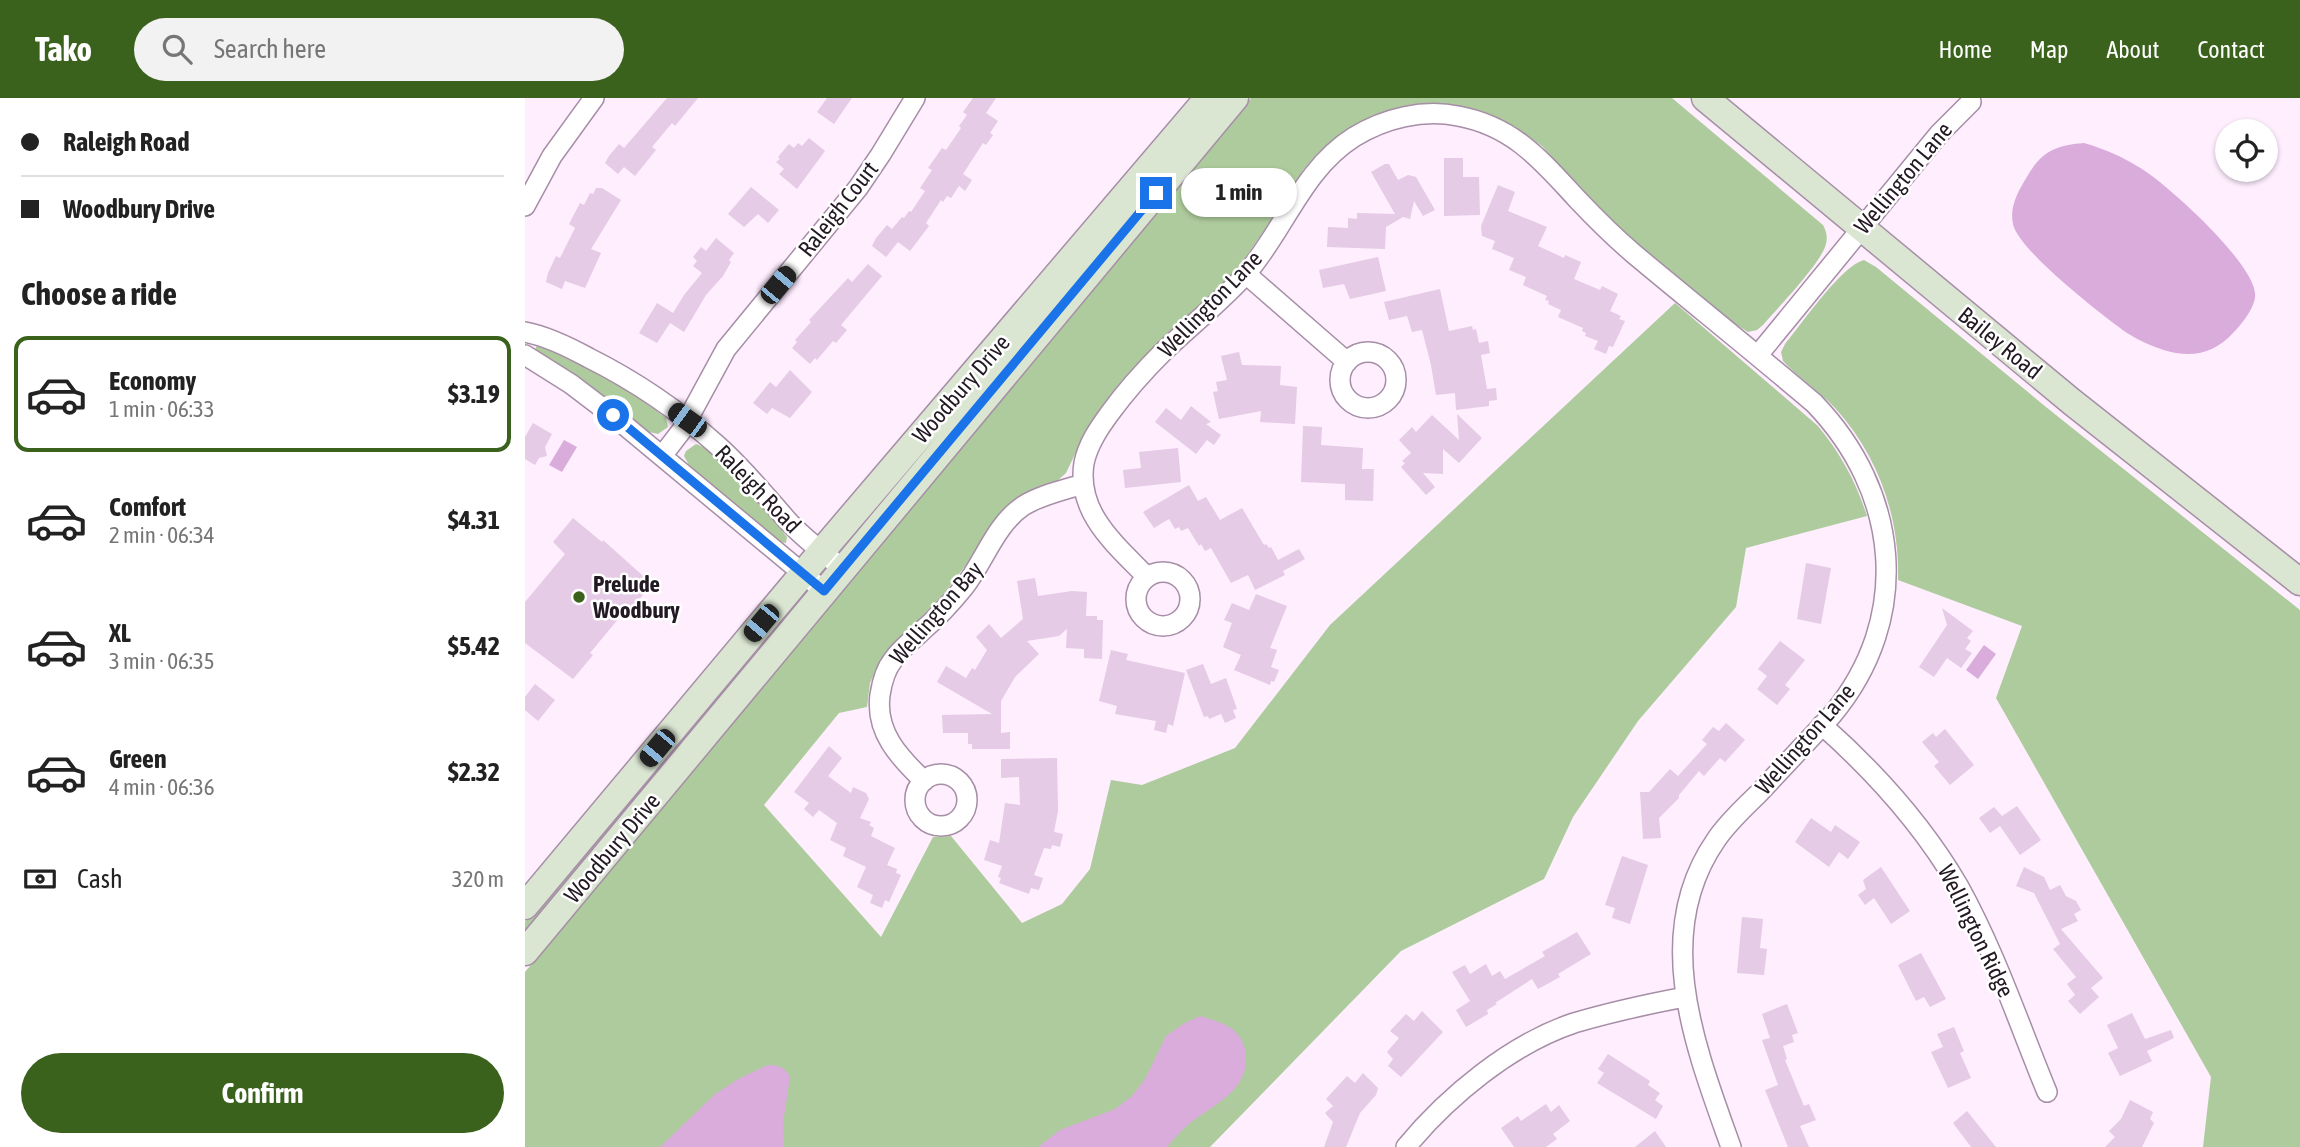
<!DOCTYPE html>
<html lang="en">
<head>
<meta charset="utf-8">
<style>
  body { margin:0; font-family:"Asap Condensed",sans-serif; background:#f2f2f2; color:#222; height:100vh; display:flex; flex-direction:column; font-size:26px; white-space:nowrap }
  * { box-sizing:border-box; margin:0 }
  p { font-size:23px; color:#767676 }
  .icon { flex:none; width:38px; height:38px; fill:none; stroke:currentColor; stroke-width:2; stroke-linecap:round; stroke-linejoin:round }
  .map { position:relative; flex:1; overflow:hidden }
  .sheet { display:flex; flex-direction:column; background:#fff; width:525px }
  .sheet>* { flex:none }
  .guide { display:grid; align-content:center; height:154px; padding:0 21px; background:#fff }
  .fabs { position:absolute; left:1690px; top:21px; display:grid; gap:14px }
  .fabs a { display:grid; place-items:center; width:63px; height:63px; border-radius:50%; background:#fff; box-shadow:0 2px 5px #0004; font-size:35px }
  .end { position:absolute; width:32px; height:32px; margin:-16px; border:9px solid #1a73e8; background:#fff; box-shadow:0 0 0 4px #fff }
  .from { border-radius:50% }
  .bubble { position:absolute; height:49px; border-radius:24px; background:#fff; box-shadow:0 2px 5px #0004; font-size:23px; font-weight:700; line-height:49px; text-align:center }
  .car { position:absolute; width:21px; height:42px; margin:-21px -10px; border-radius:9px; box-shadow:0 0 5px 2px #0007; background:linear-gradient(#222 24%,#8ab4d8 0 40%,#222 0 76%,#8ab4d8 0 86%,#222 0) }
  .guide b { display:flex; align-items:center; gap:24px; height:66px; font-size:26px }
  .guide b+b { border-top:2px solid #e0e0e0 }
  .guide i { width:18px; height:18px; background:#222 }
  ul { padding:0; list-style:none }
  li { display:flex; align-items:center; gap:21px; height:116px; margin:0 14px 10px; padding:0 7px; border:4px solid transparent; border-radius:14px }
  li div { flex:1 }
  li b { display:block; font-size:26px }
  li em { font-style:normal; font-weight:700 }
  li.selected { border-color:#3b621c }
  li>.icon { width:63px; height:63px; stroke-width:1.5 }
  h2 { padding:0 21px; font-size:32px; line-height:84px }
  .pay { display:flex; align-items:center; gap:18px; height:77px; padding:0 21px; font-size:26px }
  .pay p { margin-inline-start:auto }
  .primary-button { display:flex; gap:14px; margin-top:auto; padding:14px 21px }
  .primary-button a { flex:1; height:80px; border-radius:42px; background:#3b621c; color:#fff; font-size:28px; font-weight:700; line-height:80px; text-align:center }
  header { display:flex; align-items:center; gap:42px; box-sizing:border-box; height:98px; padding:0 35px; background:#3b621c; color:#fff }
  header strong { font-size:33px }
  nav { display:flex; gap:38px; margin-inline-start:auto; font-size:24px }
  .search { width:490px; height:63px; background:#f2f2f2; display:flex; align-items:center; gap:18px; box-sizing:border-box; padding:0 24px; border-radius:38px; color:#767676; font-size:26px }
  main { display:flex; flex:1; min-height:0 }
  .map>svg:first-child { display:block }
  .green { fill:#adcb9c }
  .water { fill:#d9acdb }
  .building { fill:#e5cbe5 }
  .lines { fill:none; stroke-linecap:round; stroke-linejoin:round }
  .minor-casing { stroke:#a78ea7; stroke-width:22 }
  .secondary-casing { stroke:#a78ea7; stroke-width:29 }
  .minor { stroke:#fff; stroke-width:19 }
  .secondary { stroke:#dae6d2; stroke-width:26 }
  .route { stroke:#1a73e8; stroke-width:9 }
  .poi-dot { fill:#3b621c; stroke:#fff; stroke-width:2.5 }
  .labels { text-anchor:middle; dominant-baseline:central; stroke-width:5; stroke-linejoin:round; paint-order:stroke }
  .street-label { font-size:23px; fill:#221922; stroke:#fff }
  .poi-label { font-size:23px; font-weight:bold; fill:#221922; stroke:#fff; text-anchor:start }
</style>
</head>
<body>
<header>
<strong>Tako</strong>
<div class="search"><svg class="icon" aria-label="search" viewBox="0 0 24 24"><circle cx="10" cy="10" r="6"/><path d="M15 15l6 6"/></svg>Search here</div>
<nav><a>Home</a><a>Map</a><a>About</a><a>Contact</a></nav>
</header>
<main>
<section class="sheet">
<div class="guide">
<b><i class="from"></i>Raleigh Road</b>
<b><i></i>Woodbury Drive</b>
</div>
<h2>Choose a ride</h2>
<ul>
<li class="selected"><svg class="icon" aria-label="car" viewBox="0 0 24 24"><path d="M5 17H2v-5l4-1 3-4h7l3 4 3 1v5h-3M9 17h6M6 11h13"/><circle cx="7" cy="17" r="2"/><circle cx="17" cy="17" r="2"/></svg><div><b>Economy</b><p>1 min · 06:33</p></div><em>$3.19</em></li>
<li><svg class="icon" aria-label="car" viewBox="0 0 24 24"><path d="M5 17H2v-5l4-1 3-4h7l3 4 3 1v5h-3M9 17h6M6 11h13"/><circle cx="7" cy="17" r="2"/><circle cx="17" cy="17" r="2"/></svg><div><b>Comfort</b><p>2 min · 06:34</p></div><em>$4.31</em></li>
<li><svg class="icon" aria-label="car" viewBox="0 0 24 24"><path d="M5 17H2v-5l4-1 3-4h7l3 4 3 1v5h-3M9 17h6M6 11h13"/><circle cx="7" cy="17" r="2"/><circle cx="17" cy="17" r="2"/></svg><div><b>XL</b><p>3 min · 06:35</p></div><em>$5.42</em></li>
<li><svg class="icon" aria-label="car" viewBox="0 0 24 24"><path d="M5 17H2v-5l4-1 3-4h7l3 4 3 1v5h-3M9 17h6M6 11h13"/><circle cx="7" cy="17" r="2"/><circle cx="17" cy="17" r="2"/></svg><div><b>Green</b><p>4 min · 06:36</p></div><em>$2.32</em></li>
</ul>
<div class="pay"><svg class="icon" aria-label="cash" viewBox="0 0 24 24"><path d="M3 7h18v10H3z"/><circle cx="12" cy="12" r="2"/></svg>Cash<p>320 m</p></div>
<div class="primary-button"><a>Confirm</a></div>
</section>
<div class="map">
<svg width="1775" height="1049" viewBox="0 0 1775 1049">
  <rect width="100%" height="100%" fill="#feeefe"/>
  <path class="green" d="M 726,0 L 1147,0 L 1298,127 C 1302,134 1303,141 1300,149 C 1293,168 1253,210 1238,227 L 1232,232 L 1223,234 L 1201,220 L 1105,139 L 1064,100 L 1017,48 L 989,28 L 955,13 L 912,6 L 877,9 L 849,17 L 819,33 L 792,56 L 778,72 L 757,108 L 715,167 L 681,203 L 621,257 L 588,295 L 562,331 L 541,375 L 447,459 L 415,501 L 371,544 L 351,572 L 345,585 L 342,609 L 314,615 L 239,707 L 356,839 L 408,739 L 426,738 L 497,825 L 537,806 L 565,771 L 586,682 L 617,687 L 710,650 L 805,527 L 1150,205 L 1293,328 C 1316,356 1331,384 1342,418 L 1221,450 L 1211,509 L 1113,623 L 1048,719 L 1019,781 L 876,853 L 685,1049 L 0,1049 L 0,874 Z
    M 1339,162 L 1351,169 L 1521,309 L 1775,512 L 1775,1049 L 1678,1049 L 1686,979 L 1471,600 L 1497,528 L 1373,482 C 1375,419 1353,357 1310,310 C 1294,293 1274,280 1258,263 L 1256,254 L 1260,246 C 1276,227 1316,168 1339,162 Z
    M 12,247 C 58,266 102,289 141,320 L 143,329 L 133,336 L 124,334 L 61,284 L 10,252 Z
    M 171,346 C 195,353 246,418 262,439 L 261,445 L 255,444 L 164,367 L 159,358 L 161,353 Z
    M 109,693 L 113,696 L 72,752 L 0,840 L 0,824 Z"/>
  <path class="water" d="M 1559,45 C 1580,51 1598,59 1617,71 C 1643,87 1734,169 1730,199 C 1729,211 1716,227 1708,235 C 1692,252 1674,259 1651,255 C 1635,252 1616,244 1602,235 C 1578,218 1493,152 1488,126 C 1484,108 1494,92 1503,77 C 1517,53 1532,47 1559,45 Z
    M 39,342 L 52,349 L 37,374 L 24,367 Z
    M 1459,547 L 1471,556 L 1453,581 L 1441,572 Z
    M 675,918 C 695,924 716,929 720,952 C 727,989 694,1004 669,1022 C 659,1029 650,1040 642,1049 L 513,1049 L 535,1032 L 590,1011 L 607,998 L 620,981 L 641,938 L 658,926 Z
    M 243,967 C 254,967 260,969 265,979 L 258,1025 L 259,1049 L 135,1049 L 190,996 L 215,980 Z"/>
  <path class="building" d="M 142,0 L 173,0 L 150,28 L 147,25 L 127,49 L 131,52 L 110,78 L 99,69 L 93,76 L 80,65 L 84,58 L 94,46 L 99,50 Z
    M 302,0 L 327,0 L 309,26 L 292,14 Z
    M 448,0 L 471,0 L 461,15 L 473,23 L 465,35 L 468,37 L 461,47 L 458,45 L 438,76 L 447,82 L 440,93 L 434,88 L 426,100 L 422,98 L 418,104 L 416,102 L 401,125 L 404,128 L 385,153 L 373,144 L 361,159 L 347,148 L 351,140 L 362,127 L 367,131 L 377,119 L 379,120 L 384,113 L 386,114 L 400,93 L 395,90 L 407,72 L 403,70 L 417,50 L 421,52 L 436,30 L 434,28 L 442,17 L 438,14 Z
    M 284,40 L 300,53 L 272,91 L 254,76 L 259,71 L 251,64 L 255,61 L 253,59 L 264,46 L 269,50 L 273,45 L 277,48 Z
    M 919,60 L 938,60 L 938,79 L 954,79 L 955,117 L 919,118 Z
    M 860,66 L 864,66 L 873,82 L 883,77 L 891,79 L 910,112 L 898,118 L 889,103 L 885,121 L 878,119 L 861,129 L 860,151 L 802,149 L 803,129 L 823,130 L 823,120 L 832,121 L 832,115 L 870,116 L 846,74 Z
    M 973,87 L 990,94 L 983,113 L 1022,129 L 1013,148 L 1039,160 L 1040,157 L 1056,164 L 1049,181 L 1075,192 L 1077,188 L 1093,196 L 1085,213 L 1096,218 L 1094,221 L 1100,223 L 1088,249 L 1084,248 L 1081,256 L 1069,251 L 1073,243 L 1060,238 L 1061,235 L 1057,233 L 1058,230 L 1033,219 L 1036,212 L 1023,206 L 1024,203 L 1020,202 L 1022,198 L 998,187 L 1001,179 L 984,172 L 989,160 L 967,151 L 970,143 L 957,138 L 956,128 Z
    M 226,89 L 254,112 L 243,125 L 233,116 L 219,129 L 203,116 Z
    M 71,90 L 77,90 L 96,102 L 66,151 L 76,155 L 60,190 L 40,183 L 37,191 L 21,184 L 23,175 L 31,158 L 35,160 L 50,130 L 44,126 L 55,105 L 59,107 L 65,95 L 68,96 Z
    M 191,140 L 209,155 L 204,162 L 206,164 L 198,178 L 181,197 L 159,234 L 145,225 L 132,245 L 114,235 L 132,205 L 148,215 L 159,197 L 177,175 L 168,168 L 172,163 L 168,159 L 176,149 L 181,153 Z
    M 853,159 L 861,193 L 825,201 L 819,186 L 798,190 L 794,172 Z
    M 343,166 L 357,178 L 316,227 L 322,232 L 311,245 L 308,243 L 292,262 L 290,260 L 285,266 L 267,250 L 272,244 L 270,242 L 286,224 L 284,222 L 323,180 L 327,184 Z
    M 915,191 L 924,233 L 947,228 L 948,232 L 951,231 L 954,245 L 963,243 L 965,255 L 956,257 L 962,291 L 971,290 L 972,302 L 964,303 L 964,308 L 931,312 L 930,295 L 911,297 L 906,267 L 897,232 L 887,234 L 882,218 L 864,222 L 859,204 Z
    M 714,254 L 717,267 L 756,268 L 755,287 L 772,289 L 770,326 L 735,324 L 736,313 L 694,321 L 688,294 L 693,293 L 691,284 L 702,282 L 696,258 Z
    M 265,272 L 287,294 L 265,320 L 247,310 L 242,316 L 228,305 L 245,284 L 251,289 Z
    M 666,308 L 686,324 L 681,326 L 696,337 L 689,347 L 682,342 L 671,356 L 630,324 L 641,310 L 656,322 Z
    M 932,316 L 957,340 L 934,365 L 918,351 L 918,376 L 898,375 L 910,389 L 901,397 L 876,369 L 880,365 L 877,363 L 886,355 L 874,342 L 887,329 L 891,334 L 907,317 L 934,342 Z
    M 8,325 L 27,336 L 20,349 L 22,358 L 14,360 L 10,367 L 0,361 L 0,339 Z
    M 778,328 L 797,329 L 796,347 L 838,350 L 837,371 L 849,371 L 848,403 L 820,402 L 820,386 L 776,384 Z
    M 653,350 L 656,384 L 600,390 L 598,372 L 616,370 L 614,354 Z
    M 664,387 L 673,403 L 681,399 L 695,422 L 717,410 L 739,447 L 741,446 L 744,450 L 746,449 L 753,462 L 774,451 L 780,461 L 758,473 L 760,477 L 730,492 L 723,477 L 706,485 L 686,450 L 680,453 L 676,446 L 674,448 L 663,430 L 656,433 L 654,429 L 650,431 L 644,421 L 629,430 L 618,414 Z
    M 48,420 L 77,444 L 78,442 L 127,486 L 107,510 L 104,508 L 65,555 L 68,557 L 48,581 L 0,545 L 0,504 L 40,456 L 28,444 Z
    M 1281,465 L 1306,470 L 1296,526 L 1272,521 Z
    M 510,480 L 513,498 L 547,493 L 562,494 L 561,518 L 572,518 L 572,522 L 578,522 L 577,561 L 559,560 L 559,551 L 541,550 L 542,531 L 534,538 L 502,543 L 514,556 L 490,579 L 476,603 L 476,635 L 485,634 L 485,651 L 447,651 L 447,646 L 443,646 L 443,635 L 418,635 L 417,617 L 467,616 L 412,584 L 421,568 L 441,580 L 447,570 L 450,572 L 462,552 L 451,539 L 464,526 L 476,540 L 498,521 L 492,483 Z
    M 731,496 L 762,508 L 745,550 L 752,552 L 746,569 L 754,572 L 749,584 L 746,583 L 745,587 L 709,572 L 716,557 L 698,549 L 707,525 L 699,522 L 707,505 L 724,512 Z
    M 1417,510 L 1448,533 L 1442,540 L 1446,543 L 1440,551 L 1447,555 L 1436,570 L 1422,560 L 1409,579 L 1394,569 L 1422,527 Z
    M 1255,543 L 1280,562 L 1260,587 L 1265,591 L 1252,607 L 1232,591 L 1242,578 L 1233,571 Z
    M 586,552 L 603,556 L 601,562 L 660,575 L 648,628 L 643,626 L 641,635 L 629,632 L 631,623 L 590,616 L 592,608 L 574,603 Z
    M 678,566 L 686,586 L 701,580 L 712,611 L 708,612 L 711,620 L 700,625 L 696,616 L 684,621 L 683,618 L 679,619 L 661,572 Z
    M 10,586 L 30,602 L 13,623 L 0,612 L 0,599 Z
    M 1201,625 L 1220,642 L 1200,664 L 1195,660 L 1179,678 L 1174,673 L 1154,697 L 1154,700 L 1134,720 L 1136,740 L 1118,741 L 1115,694 L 1124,694 L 1145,671 L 1153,678 L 1182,646 L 1177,642 L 1188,629 L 1194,633 Z
    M 1420,631 L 1449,667 L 1425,687 L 1409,668 L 1414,664 L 1397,644 L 1408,635 L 1411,639 Z
    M 304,648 L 317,660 L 303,678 L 326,695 L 328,689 L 341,695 L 344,701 L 335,720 L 346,724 L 344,727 L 349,730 L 346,738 L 370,750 L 362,767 L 372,771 L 371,775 L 376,777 L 364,804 L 360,802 L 357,810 L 345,805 L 348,797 L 332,789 L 341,769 L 318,758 L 321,750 L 305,742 L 312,725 L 294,712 L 288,719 L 279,711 L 284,705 L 269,694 Z
    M 532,660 L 533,713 L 529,734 L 538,736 L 535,749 L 527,747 L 526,751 L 519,750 L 509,777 L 518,780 L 514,792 L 506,790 L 504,796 L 474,785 L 476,780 L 473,779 L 477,768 L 459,762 L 465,742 L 474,745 L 480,705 L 495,707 L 494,679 L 476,680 L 476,661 Z
    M 1492,708 L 1516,742 L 1495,757 L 1475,728 L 1465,735 L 1454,720 L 1469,709 L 1477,718 Z
    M 1286,720 L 1306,734 L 1310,727 L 1335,744 L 1323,761 L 1314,754 L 1304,769 L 1270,744 Z
    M 1097,758 L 1123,767 L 1105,826 L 1087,820 L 1090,810 L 1080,807 Z
    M 1356,769 L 1385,813 L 1366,826 L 1349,800 L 1340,807 L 1333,797 L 1341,791 L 1338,782 Z
    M 1499,769 L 1519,779 L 1525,792 L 1535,787 L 1541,798 L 1551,803 L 1556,812 L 1549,816 L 1553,823 L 1536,831 L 1578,880 L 1566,890 L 1574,899 L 1555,916 L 1543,903 L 1550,897 L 1542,886 L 1551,879 L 1528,851 L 1535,846 L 1509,795 L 1491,788 Z
    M 1217,819 L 1238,821 L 1235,850 L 1242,851 L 1239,877 L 1212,875 Z
    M 1052,834 L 1066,856 L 1033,876 L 1035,879 L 1013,891 L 1007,881 L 970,905 L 972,906 L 962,912 L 963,916 L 941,929 L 931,912 L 945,903 L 927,874 L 940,867 L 945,876 L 961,866 L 967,878 L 975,873 L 980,881 L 1020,858 L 1017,854 Z
    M 1396,855 L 1421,901 L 1405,909 L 1399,899 L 1391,903 L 1373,867 Z
    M 1262,906 L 1273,935 L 1267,937 L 1269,944 L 1258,948 L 1262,961 L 1260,962 L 1279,1008 L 1284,1006 L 1291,1022 L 1275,1028 L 1284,1049 L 1263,1049 L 1240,992 L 1253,987 L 1237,942 L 1245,940 L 1237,916 Z
    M 897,913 L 918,934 L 876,979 L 863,968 L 868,961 L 862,954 L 874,940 L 865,933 L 881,916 L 889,923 Z
    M 1607,915 L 1620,941 L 1646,932 L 1649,940 L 1622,953 L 1627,963 L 1595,978 L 1583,955 L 1593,950 L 1582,927 Z
    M 1429,929 L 1439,953 L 1435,955 L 1446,980 L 1423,990 L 1406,954 L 1418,949 L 1412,936 Z
    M 1083,956 L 1125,983 L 1123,987 L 1135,995 L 1130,1002 L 1138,1008 L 1131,1021 L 1072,985 L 1079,975 L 1073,971 Z
    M 838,975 L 853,990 L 851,997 L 835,1015 L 821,1049 L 799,1049 L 808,1024 L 800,1015 L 808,1008 L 801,1001 L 822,978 L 830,985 Z
    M 1605,1002 L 1628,1014 L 1625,1021 L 1629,1025 L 1617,1049 L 1580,1049 L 1590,1039 L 1584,1033 L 1596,1021 Z
    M 1021,1006 L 1026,1014 L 1034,1007 L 1045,1023 L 1028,1036 L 1032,1041 L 1021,1049 L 989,1049 L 976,1030 L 993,1018 L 996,1023 Z
    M 1442,1013 L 1471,1049 L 1446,1049 L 1428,1025 Z
    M 1130,1033 L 1141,1049 L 1110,1049 Z"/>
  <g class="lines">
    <g class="minor-casing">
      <path id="minor" d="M 0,108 L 27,58 L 69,0
        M 721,176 L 822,264
        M 0,234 C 22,238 44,249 64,260 C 110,283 154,313 192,347 C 218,370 239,396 262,422 C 278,440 299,455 318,471
        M815 282a28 28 0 1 1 56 0a28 28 0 1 1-56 0Z
        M 0,257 L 46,286 L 92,321 L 299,493
        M 1233,257 L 1414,36 L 1446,4
        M 137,358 L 157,332 L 201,251 L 333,90 L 356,56 L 390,0
        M611 501a27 27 0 1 1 54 0a27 27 0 1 1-54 0Z
        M 622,479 C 591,447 551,415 559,365 C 563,346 574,330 585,315 C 601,293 619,273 638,254 C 665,228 695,205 721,176 C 760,131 777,72 829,39 C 860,20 898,11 933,18 C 988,28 1016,62 1052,101 C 1070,120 1089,139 1109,156 C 1169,206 1230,255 1289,305 C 1375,394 1388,520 1307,617 C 1283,643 1258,669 1234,695 C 1219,710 1203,724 1191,742 C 1125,837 1171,951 1206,1049
        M 1297,627 C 1350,674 1398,727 1434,789 C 1470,854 1494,926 1522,994
        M390 702a26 26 0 1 1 52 0a26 26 0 1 1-52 0Z
        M 399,683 C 374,659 350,634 355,597 C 357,584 360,572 368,562 C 376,550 388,542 398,532 C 413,519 426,505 439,489 C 459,464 470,427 498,408 C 515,397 539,392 558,386
        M 881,1049 C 923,998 986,946 1049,925 C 1086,914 1123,906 1160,899"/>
    </g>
    <g class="secondary-casing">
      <path id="secondary" d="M 1180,0 L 1547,304 L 1775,484
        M 0,808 L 297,453 L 683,0
        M 0,854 L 710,0"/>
    </g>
    <use href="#minor" class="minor"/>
    <use href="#secondary" class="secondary"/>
  </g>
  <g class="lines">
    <path class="route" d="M 88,317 L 299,493 L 631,95"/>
  </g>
  <circle class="poi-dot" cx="54" cy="499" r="7"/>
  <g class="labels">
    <g class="street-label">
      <text transform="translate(1378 80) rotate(-50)">Wellington Lane</text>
      <text transform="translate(313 111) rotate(-52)">Raleigh Court</text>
      <text transform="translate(685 206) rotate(-46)">Wellington Lane</text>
      <text transform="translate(1475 245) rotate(39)">Bailey Road</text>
      <text transform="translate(436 291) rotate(-49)">Woodbury Drive</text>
      <text transform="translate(233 391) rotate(46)">Raleigh Road</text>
      <text transform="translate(411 515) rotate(-49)">Wellington Bay</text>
      <text transform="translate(1280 641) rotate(-49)">Wellington Lane</text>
      <text transform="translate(87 750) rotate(-50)">Woodbury Drive</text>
      <text transform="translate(1451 833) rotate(64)">Wellington Ridge</text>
    </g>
    <g class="poi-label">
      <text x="68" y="486">Prelude<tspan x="68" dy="26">Woodbury</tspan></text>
    </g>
  </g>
</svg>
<div class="fabs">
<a><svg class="icon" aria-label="locate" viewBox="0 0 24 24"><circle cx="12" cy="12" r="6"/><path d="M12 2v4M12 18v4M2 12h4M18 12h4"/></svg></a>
</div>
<i class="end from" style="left:88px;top:317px"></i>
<i class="end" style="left:631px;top:95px"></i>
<div class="bubble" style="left:656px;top:70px;width:116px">1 min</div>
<i class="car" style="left:253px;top:187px;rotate:40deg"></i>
<i class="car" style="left:162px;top:322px;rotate:306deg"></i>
<i class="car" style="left:236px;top:525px;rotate:220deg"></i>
<i class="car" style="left:132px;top:650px;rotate:220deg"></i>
</div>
</main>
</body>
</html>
